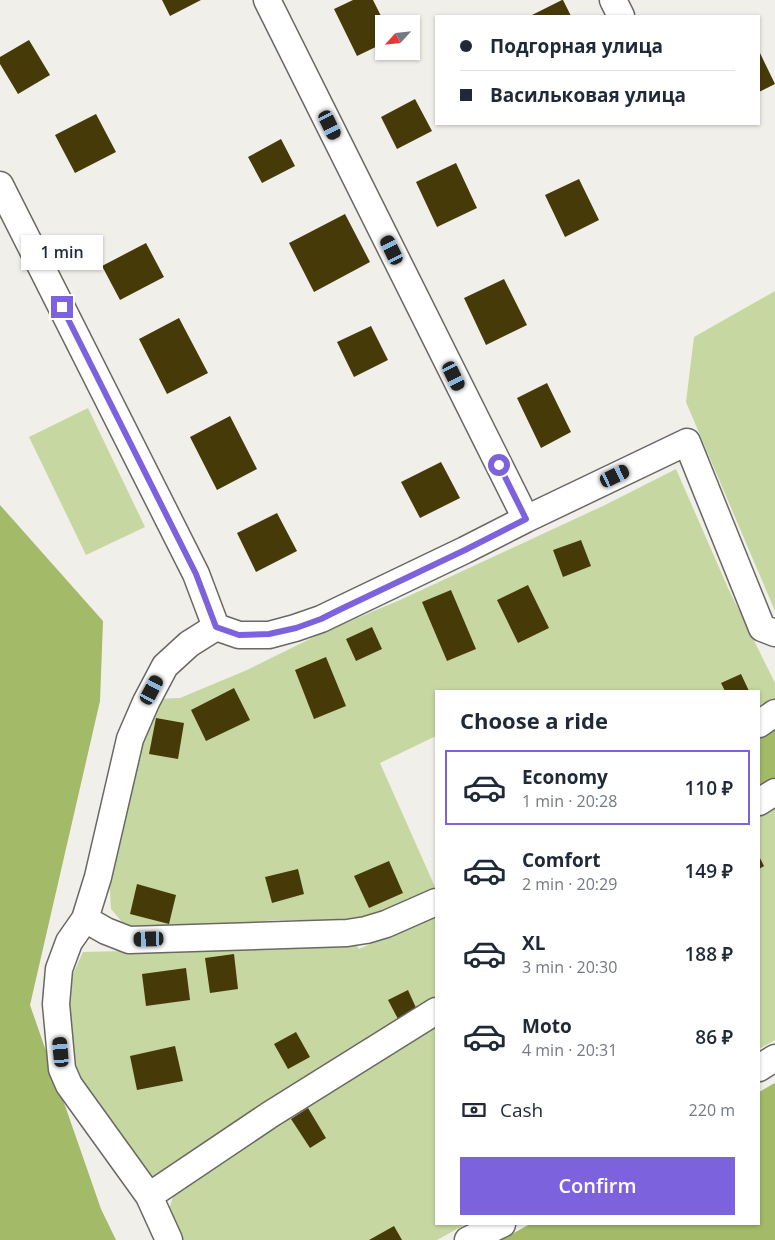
<!DOCTYPE html>
<html lang="en">
<head>
<meta charset="utf-8">
<style>
  body { margin:0; font-family:"Open Sans",sans-serif; background:#f6f6f7; color:#1f2937; height:100vh; display:flex; flex-direction:column; font-size:19px; white-space:nowrap }
  * { box-sizing:border-box; margin:0 }
  p { font-size:16px; color:#747a83 }
  .icon { flex:none; width:28px; height:28px; fill:none; stroke:currentColor; stroke-width:2; stroke-linecap:round; stroke-linejoin:round }
  .map { position:relative; flex:1; overflow:hidden }
  .details { position:absolute; left:435px; top:690px; width:325px; height:535px; display:flex; flex-direction:column; background:#fff; border-radius:0px; box-shadow:0 1px 4px #0004 }
  .details>* { flex:none }
  .hud { position:absolute; left:435px; top:15px; width:325px; height:110px; border-radius:0px; box-shadow:0 1px 4px #0004; display:grid; align-content:center; height:110px; padding:0 25px; background:#fff }
  .needle { width:32px; rotate:243deg }
  .buttons { position:absolute; left:375px; top:15px; display:grid; gap:10px }
  .buttons a { display:grid; place-items:center; width:45px; height:45px; border-radius:0px; background:#fff; box-shadow:0 1px 4px #0004; font-size:25px }
  .end { position:absolute; width:22px; height:22px; margin:-11px; border:6px solid #7d62dd; background:#fff; box-shadow:0 0 0 2px #fff }
  .from { border-radius:50% }
  .bubble { position:absolute; height:35px; border-radius:0px; background:#fff; box-shadow:0 1px 4px #0004; font-size:16px; font-weight:600; line-height:35px; text-align:center }
  .car { position:absolute; width:15px; height:30px; margin:-15px -8px; border-radius:6px; box-shadow:0 0 4px 1px #0007; background:linear-gradient(#222 24%,#8ab4d8 0 40%,#222 0 76%,#8ab4d8 0 86%,#222 0) }
  .hud b { display:flex; align-items:center; gap:18px; height:48px; font-size:19px }
  .hud b+b { border-top:1px solid #e0e1e3 }
  .hud i { width:12px; height:12px; background:#1f2937 }
  ul { padding:0; list-style:none }
  li { display:flex; align-items:center; gap:15px; height:75px; margin:0 10px 8px; padding:0 15px; border:2px solid transparent; border-radius:0px }
  li div { flex:1 }
  li b { display:block; font-size:19px }
  li em { font-style:normal; font-weight:600 }
  li.selected { border-color:#7d62dd }
  li>.icon { width:45px; height:45px; stroke-width:1.5 }
  h2 { padding:0 25px; font-size:22px; line-height:60px }
  .pay { display:flex; align-items:center; gap:12px; height:55px; padding:0 25px; font-size:19px }
  .pay p { margin-inline-start:auto }
  .primary-button { display:flex; gap:10px; margin-top:auto; padding:10px 25px }
  .primary-button a { flex:1; height:58px; border-radius:0px; background:#7d62dd; color:#fff; font-size:20px; font-weight:600; line-height:58px; text-align:center }
  .map>svg:first-child { display:block }
  .green { fill:#c7d7a1 }
  .forest { fill:#a3ba68 }
  .building { fill:#473a09 }
  .lines { fill:none; stroke-linecap:round; stroke-linejoin:round }
  .minor-casing { stroke:#6a6864; stroke-width:29 }
  .minor { stroke:#fff; stroke-width:26 }
  .route { stroke:#7d62dd; stroke-width:6 }
</style>
</head>
<body>
<div class="map">
<svg width="775" height="1240" viewBox="0 0 775 1240">
  <rect width="100%" height="100%" fill="#f1efea"/>
  <path class="green" d="M 775,291 L 775,611 L 686,402 L 694,337 Z
    M 88,408 L 145,527 L 86,555 L 29,437 Z
    M 676,469 L 728,588 L 775,683 L 775,701 L 759,714 L 759,691 L 436,691 L 436,736 L 380,763 L 435,887 L 362,921 L 276,920 L 144,933 L 122,922 L 111,909 L 109,876 L 127,795 L 155,699 L 180,698 L 247,670 L 324,632 L 400,600 L 605,505 Z
    M 775,804 L 775,1040 L 759,1049 L 759,815 Z
    M 436,915 L 436,999 L 258,1109 L 152,1177 L 71,1070 L 65,991 L 83,952 L 260,948 L 355,942 L 359,949 Z
    M 436,1023 L 436,1224 L 466,1224 L 437,1240 L 178,1240 L 167,1217 L 175,1189 Z"/>
  <path class="forest" d="M 0,505 L 103,621 L 100,701 L 30,1005 L 101,1209 L 116,1240 L 0,1240 Z
    M 775,724 L 775,784 L 759,795 L 759,735 Z
    M 775,1083 L 775,1240 L 501,1240 L 530,1224 L 759,1224 L 759,1092 Z"/>
  <path class="building" d="M 162,0 L 201,0 L 170,16 Z
    M 353,0 L 373,0 L 385,24 L 384,24 L 384,43 L 357,56 L 334,9 Z
    M 562,0 L 563,0 L 571,16 L 530,16 Z
    M 29,40 L 50,75 L 18,94 L 0,64 L 0,57 Z
    M 759,51 L 775,84 L 759,92 Z
    M 415,99 L 432,131 L 397,149 L 381,117 Z
    M 96,114 L 116,152 L 75,173 L 55,135 Z
    M 281,139 L 295,166 L 262,183 L 248,157 Z
    M 456,163 L 477,208 L 437,227 L 416,182 Z
    M 579,179 L 599,220 L 565,237 L 545,195 Z
    M 345,214 L 370,262 L 314,292 L 289,243 Z
    M 146,243 L 164,277 L 120,300 L 102,266 Z
    M 504,279 L 527,325 L 486,345 L 464,298 Z
    M 179,318 L 208,373 L 167,394 L 139,339 Z
    M 371,326 L 388,360 L 354,377 L 337,342 Z
    M 547,383 L 571,432 L 541,448 L 517,398 Z
    M 230,416 L 257,469 L 217,490 L 190,437 Z
    M 441,462 L 460,498 L 420,518 L 401,482 Z
    M 277,513 L 297,551 L 256,572 L 237,533 Z
    M 581,540 L 591,566 L 563,577 L 553,550 Z
    M 528,585 L 549,628 L 518,643 L 497,600 Z
    M 451,590 L 476,649 L 447,661 L 422,602 Z
    M 372,627 L 382,649 L 356,661 L 346,639 Z
    M 326,657 L 346,706 L 314,719 L 295,670 Z
    M 741,674 L 749,691 L 725,691 L 721,683 Z
    M 234,688 L 250,720 L 206,741 L 191,710 Z
    M 156,718 L 184,723 L 178,759 L 149,754 Z
    M 759,856 L 764,866 L 759,869 Z
    M 389,861 L 403,893 L 369,908 L 354,876 Z
    M 298,869 L 304,894 L 272,903 L 265,877 Z
    M 137,884 L 176,895 L 169,924 L 130,914 Z
    M 234,954 L 238,989 L 210,993 L 205,958 Z
    M 186,968 L 190,1000 L 146,1006 L 142,974 Z
    M 408,990 L 417,1010 L 398,1019 L 388,1000 Z
    M 296,1032 L 310,1057 L 288,1069 L 274,1044 Z
    M 175,1046 L 183,1081 L 137,1090 L 130,1056 Z
    M 308,1108 L 326,1138 L 310,1148 L 291,1119 Z
    M 394,1226 L 402,1240 L 369,1240 Z"/>
  <g class="lines">
    <g class="minor-casing">
      <path id="minor" d="M 267,0 L 526,519
        M 613,0 L 621,16
        M 0,185 L 196,574 L 216,627
        M 216,627 L 239,635 L 269,635 L 295,628 L 321,619 L 465,550 L 526,519 L 687,442 L 762,628 L 775,633
        M 759,724 L 775,713
        M 759,802 L 775,792
        M 85,919 L 106,931 L 129,940 L 347,933 L 366,930 L 386,924 L 436,902
        M 759,1068 L 775,1058
        M 149,1196 L 271,1114 L 436,1011
        M 169,1240 L 149,1196 L 69,1085 L 62,1069 L 56,1004 L 59,969 L 69,942 L 85,919 L 98,877 L 130,739 L 146,702 L 165,666 L 189,644 L 216,627
        M 468,1240 L 502,1224"/>
    </g>
    <use href="#minor" class="minor"/>
  </g>
  <g class="lines">
    <path class="route" d="M 62,307 L 196,574 L 216,627 L 239,635 L 269,634 L 296,628 L 321,619 L 339,610 L 465,550 L 526,519 L 499,465"/>
  </g>
</svg>
<div class="buttons">
<a><svg class="needle" viewBox="-14 -14 28 28"><path d="M0-13l5 13h-10z" fill="#e53935"/><path d="M0 13l5-13h-10z" fill="#747a83"/></svg></a>
</div>
<i class="end from" style="left:499px;top:465px"></i>
<i class="end" style="left:62px;top:307px"></i>
<div class="bubble" style="left:21px;top:235px;width:82px">1 min</div>
<i class="car" style="left:330px;top:125px;rotate:154deg"></i>
<i class="car" style="left:392px;top:250px;rotate:334deg"></i>
<i class="car" style="left:454px;top:376px;rotate:154deg"></i>
<i class="car" style="left:615px;top:476px;rotate:64deg"></i>
<i class="car" style="left:152px;top:690px;rotate:28deg"></i>
<i class="car" style="left:149px;top:939px;rotate:268deg"></i>
<i class="car" style="left:61px;top:1052px;rotate:355deg"></i>
<div class="hud">
<b><i class="from"></i>Подгорная улица</b>
<b><i></i>Васильковая улица</b>
</div>
<section class="details">
<h2>Choose a ride</h2>
<ul>
<li class="selected"><svg class="icon" aria-label="car" viewBox="0 0 24 24"><path d="M5 17H2v-5l4-1 3-4h7l3 4 3 1v5h-3M9 17h6M6 11h13"/><circle cx="7" cy="17" r="2"/><circle cx="17" cy="17" r="2"/></svg><div><b>Economy</b><p>1 min · 20:28</p></div><em>110 ₽</em></li>
<li><svg class="icon" aria-label="car" viewBox="0 0 24 24"><path d="M5 17H2v-5l4-1 3-4h7l3 4 3 1v5h-3M9 17h6M6 11h13"/><circle cx="7" cy="17" r="2"/><circle cx="17" cy="17" r="2"/></svg><div><b>Comfort</b><p>2 min · 20:29</p></div><em>149 ₽</em></li>
<li><svg class="icon" aria-label="car" viewBox="0 0 24 24"><path d="M5 17H2v-5l4-1 3-4h7l3 4 3 1v5h-3M9 17h6M6 11h13"/><circle cx="7" cy="17" r="2"/><circle cx="17" cy="17" r="2"/></svg><div><b>XL</b><p>3 min · 20:30</p></div><em>188 ₽</em></li>
<li><svg class="icon" aria-label="car" viewBox="0 0 24 24"><path d="M5 17H2v-5l4-1 3-4h7l3 4 3 1v5h-3M9 17h6M6 11h13"/><circle cx="7" cy="17" r="2"/><circle cx="17" cy="17" r="2"/></svg><div><b>Moto</b><p>4 min · 20:31</p></div><em>86 ₽</em></li>
</ul>
<div class="pay"><svg class="icon" aria-label="cash" viewBox="0 0 24 24"><path d="M3 7h18v10H3z"/><circle cx="12" cy="12" r="2"/></svg>Cash<p>220 m</p></div>
<div class="primary-button"><a>Confirm</a></div>
</section>
</div>
</body>
</html>
